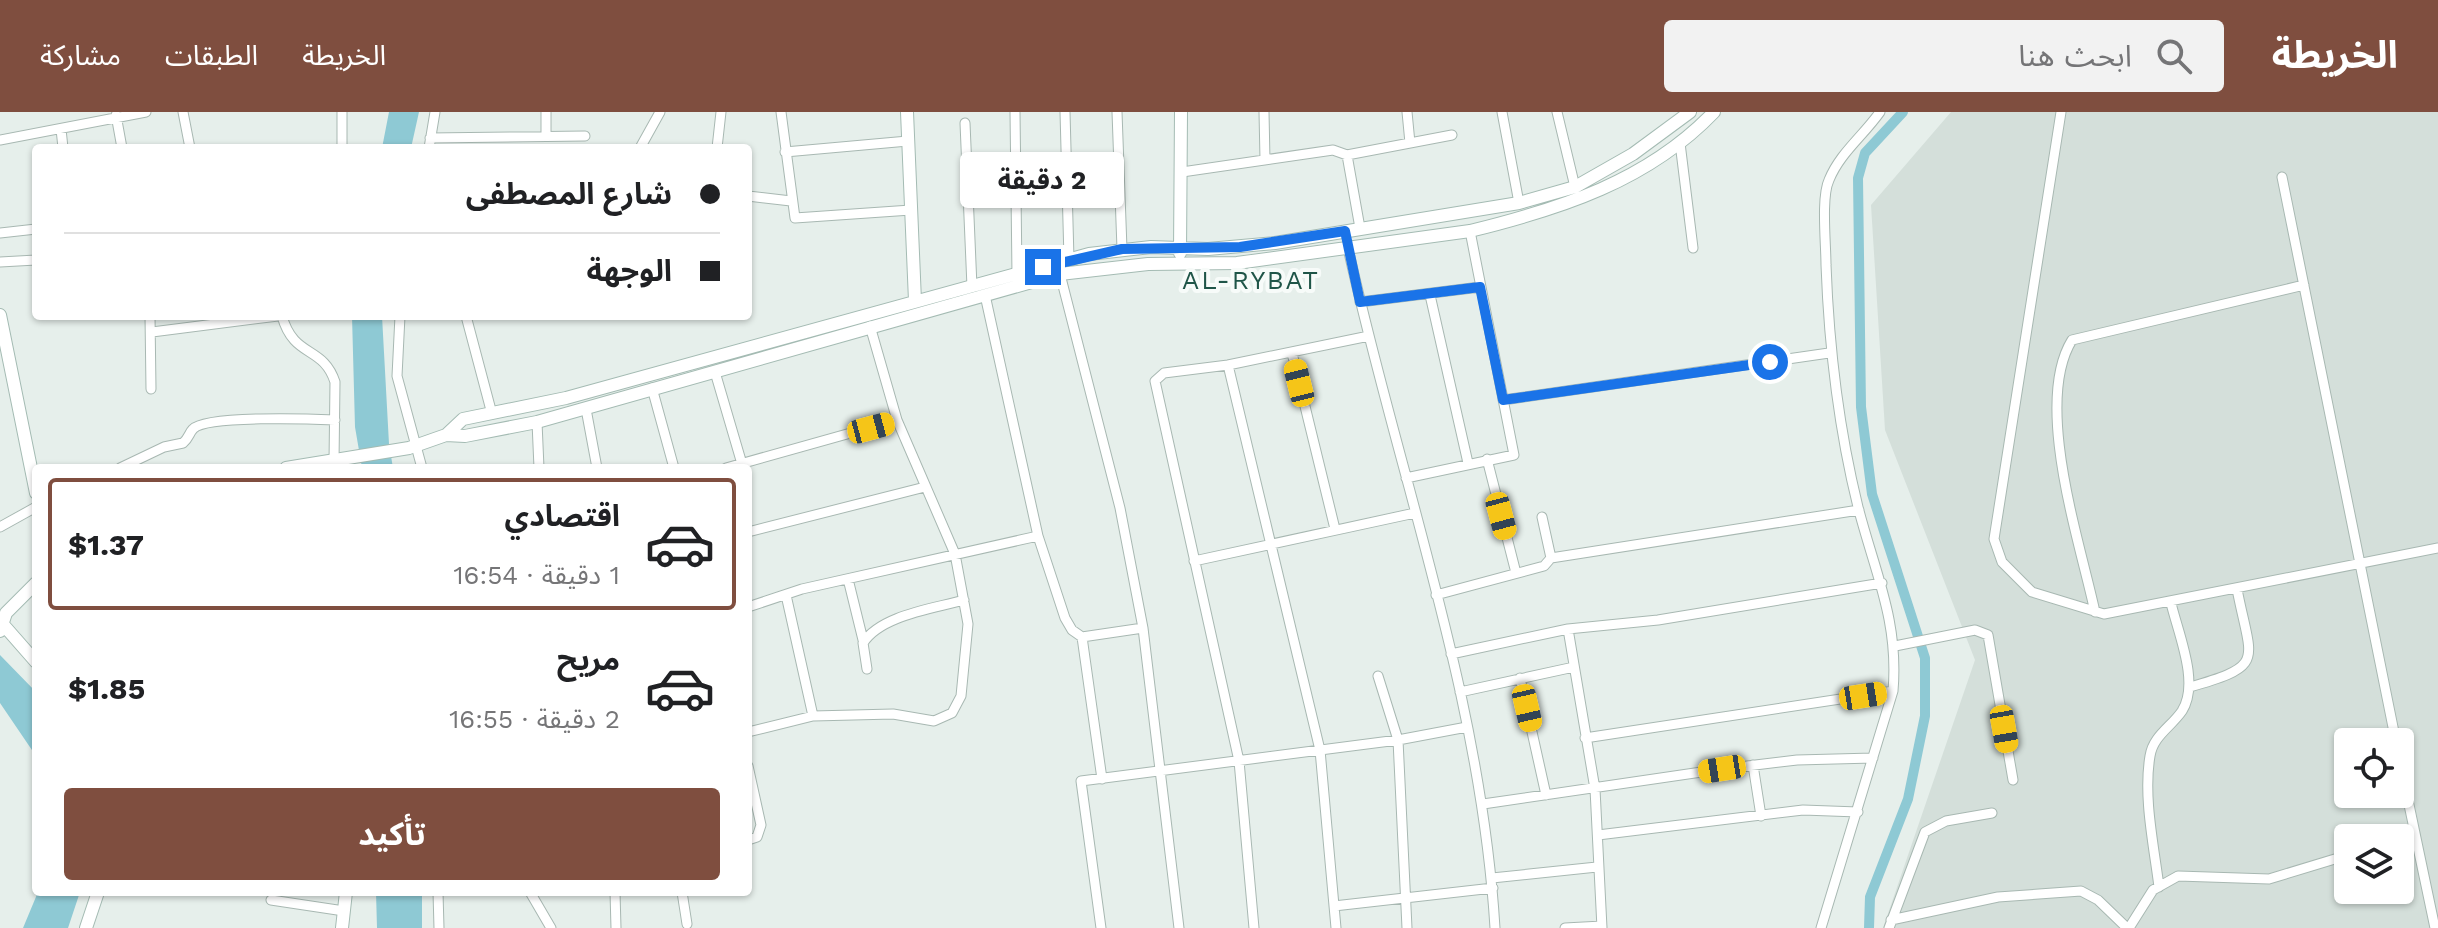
<!DOCTYPE html>
<html lang="ar">
<head>
<meta charset="utf-8">
<style>
  body { margin:0; font-family:"Work Sans","Noto Sans Arabic",sans-serif; background:#f2f2f2; color:#202124; direction:rtl; height:100vh; display:flex; flex-direction:column; font-size:30px; white-space:nowrap }
  * { box-sizing:border-box; margin:0 }
  p { font-size:26px; color:#757577 }
  .icon { flex:none; width:44px; height:44px; fill:none; stroke:currentColor; stroke-width:2; stroke-linecap:round; stroke-linejoin:round }
  .map { position:relative; flex:1; overflow:hidden; direction:ltr }
  .details { position:absolute; left:32px; top:352px; width:720px; height:432px; display:flex; flex-direction:column; background:#fff; border-radius:8px; box-shadow:0 2px 6px #0004; direction:rtl }
  .details>* { flex:none }
  .top-card { position:absolute; left:32px; top:32px; width:720px; height:176px; border-radius:8px; box-shadow:0 2px 6px #0004; direction:rtl; display:grid; align-content:center; height:176px; padding:0 32px; background:#fff }
  .buttons { position:absolute; left:2334px; top:616px; display:grid; gap:16px }
  .buttons a { display:grid; place-items:center; width:80px; height:80px; border-radius:8px; background:#fff; box-shadow:0 2px 6px #0004; font-size:40px }
  .end { position:absolute; width:36px; height:36px; margin:-18px; border:10px solid #1a73e8; background:#fff; box-shadow:0 0 0 4px #fff }
  .from { border-radius:50% }
  .bubble { position:absolute; height:56px; border-radius:8px; background:#fff; box-shadow:0 2px 6px #0004; font-size:26px; font-weight:700; line-height:56px; text-align:center; direction:rtl }
  .car { position:absolute; width:24px; height:48px; margin:-24px -12px; border-radius:10px; box-shadow:0 0 6px 2px #0007; background:linear-gradient(#f5c518 24%,#345 0 40%,#f5c518 0 76%,#345 0 86%,#f5c518 0) }
  .top-card b { display:flex; align-items:center; gap:28px; height:76px; font-size:30px }
  .top-card b+b { border-top:2px solid #e0e0e0 }
  .top-card i { width:20px; height:20px; background:#202124 }
  ul { padding:14px 0 0; list-style:none }
  li { display:flex; align-items:center; gap:24px; height:132px; margin:0 16px 12px; padding:0 16px; border:4px solid transparent; border-radius:8px }
  li div { flex:1 }
  li b { display:block; font-size:30px }
  li em { font-style:normal; font-weight:700 }
  li.on { border-color:#7f4e3f }
  li>.icon { width:72px; height:72px; stroke-width:1.5 }
  .cta { display:flex; gap:16px; margin-top:auto; padding:16px 32px }
  .cta a { flex:1; height:92px; border-radius:8px; background:#7f4e3f; color:#fff; font-size:32px; font-weight:700; line-height:92px; text-align:center }
  header { display:flex; align-items:center; gap:48px; box-sizing:border-box; height:112px; padding:0 40px; background:#7f4e3f; color:#fff }
  header strong { font-size:38px }
  nav { display:flex; gap:44px; margin-inline-start:auto; font-size:28px }
  .search { width:560px; height:72px; background:#f2f2f2; display:flex; align-items:center; gap:20px; box-sizing:border-box; padding:0 28px; border-radius:8px; color:#757577; font-size:30px }
  .map>svg:first-child { display:block }
  .built { fill:#d4dfda; fill-rule:evenodd }
  .water { fill:#8ec9d4 }
  .lines { fill:none; stroke-linecap:round; stroke-linejoin:round }
  .canal { stroke:#8ec9d4; stroke-width:10 }
  .street-casing { stroke:#a8b8b2; stroke-width:11 }
  .secondary-casing { stroke:#a4bbb3; stroke-width:14 }
  .street { stroke:#fff; stroke-width:9 }
  .secondary { stroke:#fff; stroke-width:12 }
  .route { stroke:#1a73e8; stroke-width:10 }
  .labels { text-anchor:middle; dominant-baseline:central; stroke-width:8; stroke-linejoin:round; paint-order:stroke }
  .quarter-label { font-size:26px; letter-spacing:2px; fill:#1f5548; stroke:#f7fbf9 }
</style>
</head>
<body>
<header>
<strong>الخريطة</strong>
<div class="search"><svg class="icon" aria-label="search" viewBox="0 0 24 24"><circle cx="10" cy="10" r="6"/><path d="M15 15l6 6"/></svg>ابحث هنا</div>
<nav><a>الخريطة</a><a>الطبقات</a><a>مشاركة</a></nav>
</header>
<div class="map">
<svg width="2438" height="816" viewBox="0 0 2438 816">
  <rect width="100%" height="100%" fill="#e6efeb"/>
  <path class="built" d="M 1951,0 L 2438,0 L 2438,816 L 1883,816 L 1975,548 L 1885,318 L 1871,93 ZM 2348,630 L 2400,630 L 2400,682 L 2348,682 ZM 2348,726 L 2400,726 L 2400,778 L 2348,778 Z"/>
  <path class="water" d="M 389,0 L 419,0 L 411,36 L 382,36 Z
    M 352,204 L 382,204 L 389,332 L 393,356 L 362,356 L 355,315 Z
    M 0,543 L 36,580 L 36,644 L 0,591 Z
    M 38,780 L 80,780 L 68,816 L 23,816 Z
    M 376,780 L 422,780 L 422,816 L 377,816 Z"/>
  <g class="lines">
    <path class="canal" d="M 1869,816 L 1870,785 L 1908,687 L 1925,604 L 1925,546 L 1872,382 L 1861,295 L 1858,66 L 1865,41 L 1903,0"/>
    <g class="street-casing">
      <path id="street" d="M 183,0 L 190,36
        M 546,0 L 546,24
        M 781,0 L 795,106 L 911,98
        M 1015,0 L 1017,163
        M 1065,0 L 1069,147
        M 1117,0 L 1122,137
        M 1264,0 L 1265,48
        M 1407,0 L 1410,31
        M 1502,0 L 1519,91
        M 1557,0 L 1575,75
        M 2061,0 L 1994,427 L 2002,450 L 2032,480 L 2104,502 L 2438,436
        M 116,3 L 122,36
        M 965,11 L 972,175
        M 61,17 L 63,36
        M 430,26 L 585,24
        M 0,28 L 146,0
        M 1680,31 L 1693,136
        M 342,36 L 342,0
        M 429,36 L 435,0
        M 640,36 L 660,0
        M 717,36 L 721,0
        M 785,40 L 908,29
        M 1347,43 L 1360,116
        M 1182,60 L 1333,38 L 1347,43 L 1452,23
        M 2282,65 L 2396,630
        M 748,84 L 791,89
        M 0,121 L 36,117
        M 1348,136 C 1398,362 1481,584 1495,816
        M 0,150 L 36,148
        M 1060,162 L 1120,396 L 1143,516 L 1179,816
        M 985,183 L 1038,424 L 1065,506 L 1072,518 L 1082,525 L 1143,516
        M 1430,183 L 1468,351
        M 1360,190 L 1480,175
        M 150,204 L 151,277
        M 282,204 C 294,247 323,233 335,270 L 334,350
        M 400,204 L 397,264 L 422,356
        M 466,204 L 492,302
        M 152,220 L 278,204
        M 1292,241 L 1335,417
        M 1228,253 L 1320,638 L 1336,816
        M 715,260 L 742,352
        M 652,276 L 674,356
        M 1503,288 L 1829,241
        M 586,297 L 597,356
        M 537,310 L 539,356
        M 1487,347 L 1516,461
        M 120,356 L 164,335 L 183,331 C 189,326 189,321 193,317 C 206,303 313,307 335,308
        M 726,356 L 897,308
        M 1406,366 L 1514,343 L 1470,119
        M 0,415 L 36,395
        M 748,420 L 925,375
        M 1551,446 L 1859,398
        M 1194,449 L 1415,401
        M 848,467 L 863,528
        M 786,483 L 813,604
        M 1436,483 L 1544,454 L 1551,446 L 1542,405
        M 748,495 L 802,477 L 1038,424
        M 2095,500 C 2080,430 2033,291 2072,228 L 2304,173
        M 1568,517 L 1595,677 L 1602,816
        M 1082,525 L 1102,667
        M 1895,534 L 1975,518 L 1988,523 L 2013,668
        M 1451,542 L 1568,517 L 1658,508 L 1882,471
        M 867,557 L 863,531 C 881,503 933,497 964,488
        M 1378,564 L 1398,628 L 1407,816
        M 1520,566 L 1546,683
        M 2190,575 C 2267,553 2251,550 2237,477
        M 1460,580 L 1574,555
        M 748,620 L 813,604 L 893,602 L 934,609 L 952,601 L 961,584 L 968,512 L 955,442 L 897,308 L 870,214
        M 1585,626 L 1893,579
        M 2400,650 L 2435,816
        M 1753,653 L 1761,704
        M 748,654 L 761,713 L 757,725 L 748,728
        M 1483,692 L 1722,657 L 1797,648 L 1873,646
        M 1598,723 L 1803,698 L 1858,700
        M 2400,727 L 2414,723
        M 1492,766 L 1597,755
        M 2159,775 C 2154,734 2143,685 2150,644 C 2153,624 2171,615 2182,599 C 2200,571 2178,521 2171,491
        M 438,780 L 439,816
        M 530,780 L 551,816
        M 615,780 L 616,816
        M 682,780 L 687,812
        M 271,788 L 344,799
        M 1334,794 L 1493,776
        M 1891,808 L 1998,785 L 2081,779 L 2098,788 L 2127,816
        M 1101,816 L 1081,669 L 1398,628 L 1467,615
        M 1254,816 L 1239,649 L 1155,269 L 1164,261 L 1228,253 L 1369,224
        M 1565,816 L 1602,814
        M 1821,816 L 1893,579 C 1899,509 1875,461 1858,395 C 1838,314 1829,236 1826,153 C 1826,132 1821,85 1829,68 C 1840,41 1863,24 1880,0
        M 1889,816 L 1925,720 L 1946,709 L 1992,701
        M 2129,816 L 2153,778 L 2178,764 L 2269,767 L 2348,743"/>
    </g>
    <g class="secondary-casing">
      <path id="secondary" d="M 907,0 L 915,189
        M 1180,141 L 1181,0
        M 0,203 L 36,381
        M 446,323 L 465,324 L 537,310 L 1060,162 L 1148,152 L 1237,151 L 1470,119 C 1560,97 1648,69 1714,0
        M 286,356 L 409,336 L 446,323 L 463,307 L 566,286 L 1089,142 L 1151,135 L 1208,137 L 1275,131 L 1519,91 L 1575,75 L 1633,42 L 1690,0
        M 0,509 L 36,550
        M 0,519 L 6,501 L 36,471
        M 86,816 L 98,780
        M 342,816 L 346,780"/>
    </g>
    <use href="#street" class="street"/>
    <use href="#secondary" class="secondary"/>
  </g>
  <g class="lines">
    <path class="route" d="M 1043,155 L 1122,137 L 1240,135 L 1345,119 L 1360,190 L 1480,175 L 1503,288 L 1770,250"/>
  </g>
  <g class="labels">
    <g class="quarter-label">
      <text x="1251" y="168">AL-RYBAT</text>
    </g>
  </g>
</svg>
<div class="buttons">
<a><svg class="icon" aria-label="locate" viewBox="0 0 24 24"><circle cx="12" cy="12" r="6"/><path d="M12 2v4M12 18v4M2 12h4M18 12h4"/></svg></a>
<a><svg class="icon" aria-label="layers" viewBox="0 0 24 24"><path d="M12 4l9 5-9 5-9-5zM3 14l9 5 9-5"/></svg></a>
</div>
<i class="end from" style="left:1770px;top:250px"></i>
<i class="end" style="left:1043px;top:155px"></i>
<div class="bubble" style="left:960px;top:40px;width:164px">2 دقيقة</div>
<i class="car" style="left:1299px;top:271px;rotate:346deg"></i>
<i class="car" style="left:871px;top:316px;rotate:75deg"></i>
<i class="car" style="left:1501px;top:404px;rotate:165deg"></i>
<i class="car" style="left:1863px;top:584px;rotate:81deg"></i>
<i class="car" style="left:1527px;top:596px;rotate:167deg"></i>
<i class="car" style="left:2004px;top:617px;rotate:170deg"></i>
<i class="car" style="left:1722px;top:657px;rotate:261deg"></i>
<div class="top-card">
<b><i class="from"></i>شارع المصطفى</b>
<b><i></i>الوجهة</b>
</div>
<section class="details">
<ul>
<li class="on"><svg class="icon" aria-label="car" viewBox="0 0 24 24"><path d="M5 17H2v-5l4-1 3-4h7l3 4 3 1v5h-3M9 17h6M6 11h13"/><circle cx="7" cy="17" r="2"/><circle cx="17" cy="17" r="2"/></svg><div><b>اقتصادي</b><p>1 دقيقة · 16:54</p></div><em>$1.37</em></li>
<li><svg class="icon" aria-label="car" viewBox="0 0 24 24"><path d="M5 17H2v-5l4-1 3-4h7l3 4 3 1v5h-3M9 17h6M6 11h13"/><circle cx="7" cy="17" r="2"/><circle cx="17" cy="17" r="2"/></svg><div><b>مريح</b><p>2 دقيقة · 16:55</p></div><em>$1.85</em></li>
</ul>
<div class="cta"><a>تأكيد</a></div>
</section>
</div>
</body>
</html>
